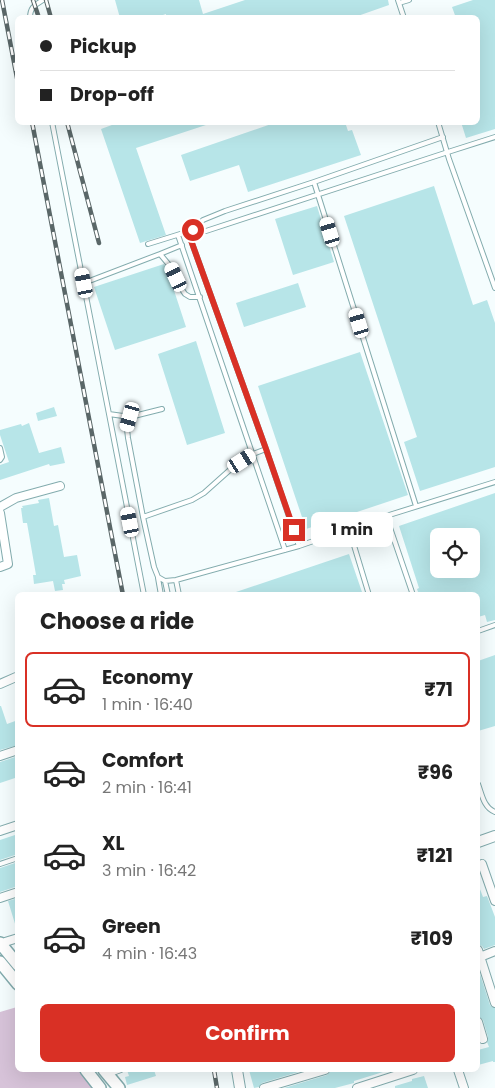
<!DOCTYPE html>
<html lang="en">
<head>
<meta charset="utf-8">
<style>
  body { margin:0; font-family:Poppins,sans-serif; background:#f6f6f6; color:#222; height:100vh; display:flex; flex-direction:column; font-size:19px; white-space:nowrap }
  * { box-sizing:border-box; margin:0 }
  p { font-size:16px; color:#767676 }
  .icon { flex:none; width:28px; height:28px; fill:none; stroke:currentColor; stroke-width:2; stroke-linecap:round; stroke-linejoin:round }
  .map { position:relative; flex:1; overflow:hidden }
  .panel { position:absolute; left:15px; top:592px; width:465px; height:480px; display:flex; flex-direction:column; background:#fff; border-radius:8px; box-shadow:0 5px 20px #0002 }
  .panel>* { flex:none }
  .banner { position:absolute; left:15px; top:15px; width:465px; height:110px; border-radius:8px; box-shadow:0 5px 20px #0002; display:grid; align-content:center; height:110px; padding:0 25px; background:#fff }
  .tools { position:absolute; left:430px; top:528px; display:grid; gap:10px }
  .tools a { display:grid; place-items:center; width:50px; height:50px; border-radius:8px; background:#fff; box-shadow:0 5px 20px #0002; font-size:25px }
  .end { position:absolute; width:22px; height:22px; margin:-11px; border:6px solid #d93025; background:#fff; box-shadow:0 0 0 2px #fff }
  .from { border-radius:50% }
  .bubble { position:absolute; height:35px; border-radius:8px; background:#fff; box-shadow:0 5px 20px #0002; font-size:16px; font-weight:700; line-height:35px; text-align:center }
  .car { position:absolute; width:15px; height:30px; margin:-15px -8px; border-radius:6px; box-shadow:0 0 4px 1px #0007; background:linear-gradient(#fff 24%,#345 0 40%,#fff 0 76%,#345 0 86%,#fff 0) }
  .banner b { display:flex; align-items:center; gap:18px; height:48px; font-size:19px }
  .banner b+b { border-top:1px solid #e0e0e0 }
  .banner i { width:12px; height:12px; background:#222 }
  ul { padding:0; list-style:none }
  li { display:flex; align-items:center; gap:15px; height:75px; margin:0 10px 8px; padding:0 15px; border:2px solid transparent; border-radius:8px }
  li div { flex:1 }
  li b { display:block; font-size:19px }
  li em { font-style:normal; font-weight:700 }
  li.selected { border-color:#d93025 }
  li>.icon { width:45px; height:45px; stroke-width:1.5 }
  h2 { padding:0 25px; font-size:22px; line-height:60px }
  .primary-button { display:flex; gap:10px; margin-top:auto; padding:10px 25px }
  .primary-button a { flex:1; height:58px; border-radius:8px; background:#d93025; color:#fff; font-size:20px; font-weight:700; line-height:58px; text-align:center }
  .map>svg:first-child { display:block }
  .green { fill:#d7c3d9 }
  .building { fill:#b7e5e8; fill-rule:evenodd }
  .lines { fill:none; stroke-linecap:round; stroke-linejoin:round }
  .service-casing { stroke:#83acae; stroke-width:6 }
  .minor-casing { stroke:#83acae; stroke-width:10 }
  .tertiary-casing { stroke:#83acae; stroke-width:12 }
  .secondary-casing { stroke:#83acae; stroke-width:14 }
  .service { stroke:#fff; stroke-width:4 }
  .minor { stroke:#fff; stroke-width:8 }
  .tertiary { stroke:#fff; stroke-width:10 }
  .secondary { stroke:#fff; stroke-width:11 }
  .rail-casing { stroke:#5a6768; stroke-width:4.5 }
  .rail { stroke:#fff; stroke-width:2.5; stroke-dasharray:8; stroke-linecap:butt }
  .route { stroke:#d93025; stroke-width:6 }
</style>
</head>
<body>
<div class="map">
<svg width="495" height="1088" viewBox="0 0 495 1088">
  <rect width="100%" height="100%" fill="#f5fdfe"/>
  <path class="green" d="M 17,1007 L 18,1070 L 81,1070 L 94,1088 L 0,1088 L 0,1012 Z"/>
  <path class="building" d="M 115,0 L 199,0 L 203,14 L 245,0 L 388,0 L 389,5 L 352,18 L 166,18 L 166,14 L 154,18 L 120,18 Z
    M 473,0 L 495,0 L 495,129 L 466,138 L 461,122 L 478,122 L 478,18 L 456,18 L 452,7 Z
    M 120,122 L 209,122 L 209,124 L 136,148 L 166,235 L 140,243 L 101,129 Z
    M 277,122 L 345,122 L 348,131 L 352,130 L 361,155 L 248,192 L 239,165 L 190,181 L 181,155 Z
    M 434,186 L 473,305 L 487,300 L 495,323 L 495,467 L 420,491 L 404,442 L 417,437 L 344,216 Z
    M 317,206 L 334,262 L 293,275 L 275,219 Z
    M 164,264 L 167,269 L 186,327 L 115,350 L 94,287 Z
    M 298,283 L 306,307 L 244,327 L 236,303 Z
    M 196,341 L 225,433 L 187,445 L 158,354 Z
    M 360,352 L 408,495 L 306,529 L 258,386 Z
    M 54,407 L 57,416 L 38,421 L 36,413 Z
    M 29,423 L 39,453 L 61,447 L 65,463 L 50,466 L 49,464 L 0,480 L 0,465 L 9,462 L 0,435 L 0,430 L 21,424 L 22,426 Z
    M 495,493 L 495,620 L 487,622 L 485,615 L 478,617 L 478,595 L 419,595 L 417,589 L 419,588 L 399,526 ZM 439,536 L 471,536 L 471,569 L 439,569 Z
    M 49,498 L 54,526 L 58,525 L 64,557 L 77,555 L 81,576 L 64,580 L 65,584 L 62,584 L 63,590 L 55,591 L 53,581 L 34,584 L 33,575 L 36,575 L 27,523 L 23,523 L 21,508 L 23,508 L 22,506 L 39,503 L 38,500 Z
    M 349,554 L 363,595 L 230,595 L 230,594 Z
    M 495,655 L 495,726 L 478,731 L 478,661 Z
    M 0,706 L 1,706 L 7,724 L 18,720 L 18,745 L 0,750 Z
    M 18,756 L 18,777 L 0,783 L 0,762 Z
    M 18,834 L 18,854 L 0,860 L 0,840 Z
    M 18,862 L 18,886 L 0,892 L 0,868 Z
    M 478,884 L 483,897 L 487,896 L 495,917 L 495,945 L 484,949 L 482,946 L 479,945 L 478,940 Z
    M 18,898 L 18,927 L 16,927 L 8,901 Z
    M 479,971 L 490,1005 L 492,1007 L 495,1008 L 495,1062 L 493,1062 L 493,1061 L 478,1065 L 478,1050 L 489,1047 L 487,1042 L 488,1037 L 483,1020 L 481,1018 L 478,1017 L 478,972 Z
    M 127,1070 L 154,1070 L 156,1076 L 127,1085 L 125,1077 L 129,1076 Z
    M 249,1070 L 305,1070 L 262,1083 L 259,1087 L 254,1088 Z
    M 330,1070 L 383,1070 L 383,1072 L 354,1081 L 354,1083 L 335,1088 L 284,1088 L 327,1075 L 329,1073 Z
    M 424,1076 L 428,1088 L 395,1088 L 395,1086 L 412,1081 L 412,1079 Z"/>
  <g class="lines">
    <g class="service-casing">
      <path id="service" d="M 398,0 L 404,18
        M 399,3 L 409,0
        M 30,18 C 30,7 35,5 43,0
        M 52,122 L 109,414 L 130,417 L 127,429 L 128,438 L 143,517 L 154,567 L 158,577 L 165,581 L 176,580 L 299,546 L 386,516 L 495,482
        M 438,122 L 449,159 L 495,288
        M 314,182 L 416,506
        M 193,230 L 203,220 L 225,211 L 314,182 L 443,137
        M 188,232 L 266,449 L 299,546
        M 178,235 L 285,550
        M 148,244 L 193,230 L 206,231 L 448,152 L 495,137
        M 160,254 L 182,245
        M 84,283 L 160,254 L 170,266 L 181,288 L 185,294 L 190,297 L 200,297
        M 109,414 L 144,595
        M 130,417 L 162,409
        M 0,448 L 2,457 L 0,460
        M 386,516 L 413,595
        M 143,517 L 192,500 L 204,493 L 232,468 L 253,454 L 266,449
        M 349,529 L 369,595
        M 158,578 L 161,595
        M 176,580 L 179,595
        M 165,581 L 168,595
        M 478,631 L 495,625
        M 478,784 C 482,795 484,808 495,812
        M 0,864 L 18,858
        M 110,1074 L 121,1070"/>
    </g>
    <g class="minor-casing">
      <path id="minor" d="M 0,507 L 16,498 L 60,486
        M 0,513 L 8,564 L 0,567
        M 0,684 L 16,677
        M 0,756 L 18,750
        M 0,831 L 18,825
        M 478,866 L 482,864 L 495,901
        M 0,898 L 18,892
        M 5,942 L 18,938
        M 478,950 L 495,1003
        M 480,957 L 495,951
        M 478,1022 L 483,1039
        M 458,1070 L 464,1088
        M 264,1088 L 325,1070
        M 357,1088 L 413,1070"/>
    </g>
    <g class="tertiary-casing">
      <path id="tertiary" d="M 478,842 L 495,836
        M 237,1070 L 240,1088"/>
    </g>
    <g class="secondary-casing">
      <path id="secondary" d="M 0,943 L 18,965
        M 0,962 L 18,984
        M 86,1070 L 100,1088
        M 104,1070 L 119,1088"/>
    </g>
    <use href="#service" class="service"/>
    <use href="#minor" class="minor"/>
    <use href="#tertiary" class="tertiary"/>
    <use href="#secondary" class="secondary"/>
    <g class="rail-casing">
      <path id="rail" d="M 2,0 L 18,83
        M 33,0 L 39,18
        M 46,0 L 51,18
        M 32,122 L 123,595
        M 67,122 L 99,243
        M 214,1070 L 217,1088"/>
    </g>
    <use href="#rail" class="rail"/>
  </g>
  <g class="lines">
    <path class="route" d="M 193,230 L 188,232 L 266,449 L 294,530"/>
  </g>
</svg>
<div class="tools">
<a><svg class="icon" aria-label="locate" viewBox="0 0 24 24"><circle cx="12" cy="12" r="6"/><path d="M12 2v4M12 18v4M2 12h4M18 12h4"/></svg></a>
</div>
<i class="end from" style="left:193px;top:230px"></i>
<i class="end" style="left:294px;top:530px"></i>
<div class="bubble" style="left:311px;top:512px;width:82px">1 min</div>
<i class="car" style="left:330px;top:232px;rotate:343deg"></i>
<i class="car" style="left:176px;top:277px;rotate:335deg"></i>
<i class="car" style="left:84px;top:283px;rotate:349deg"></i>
<i class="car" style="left:359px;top:323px;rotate:343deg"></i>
<i class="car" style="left:130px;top:417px;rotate:196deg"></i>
<i class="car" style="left:242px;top:461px;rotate:57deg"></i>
<i class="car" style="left:130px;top:522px;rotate:349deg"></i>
<div class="banner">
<b><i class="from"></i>Pickup</b>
<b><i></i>Drop-off</b>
</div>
<section class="panel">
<h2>Choose a ride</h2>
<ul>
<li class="selected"><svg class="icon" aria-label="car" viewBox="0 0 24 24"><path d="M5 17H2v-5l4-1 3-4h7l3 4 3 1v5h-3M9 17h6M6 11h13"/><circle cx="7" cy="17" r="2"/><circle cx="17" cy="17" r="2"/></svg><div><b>Economy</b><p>1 min · 16:40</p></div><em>₹71</em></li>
<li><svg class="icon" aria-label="car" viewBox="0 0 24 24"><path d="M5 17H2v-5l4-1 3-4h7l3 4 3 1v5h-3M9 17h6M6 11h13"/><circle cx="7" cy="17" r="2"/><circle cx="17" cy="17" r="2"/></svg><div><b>Comfort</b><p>2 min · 16:41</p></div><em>₹96</em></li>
<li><svg class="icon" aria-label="car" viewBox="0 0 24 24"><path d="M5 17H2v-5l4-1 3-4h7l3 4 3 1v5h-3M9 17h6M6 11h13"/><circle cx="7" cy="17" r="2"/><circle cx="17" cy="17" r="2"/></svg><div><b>XL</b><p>3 min · 16:42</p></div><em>₹121</em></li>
<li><svg class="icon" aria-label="car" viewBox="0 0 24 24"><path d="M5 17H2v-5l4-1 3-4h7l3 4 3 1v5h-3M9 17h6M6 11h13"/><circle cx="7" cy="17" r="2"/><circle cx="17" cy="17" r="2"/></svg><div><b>Green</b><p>4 min · 16:43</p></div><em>₹109</em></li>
</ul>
<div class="primary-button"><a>Confirm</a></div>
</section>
</div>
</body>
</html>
